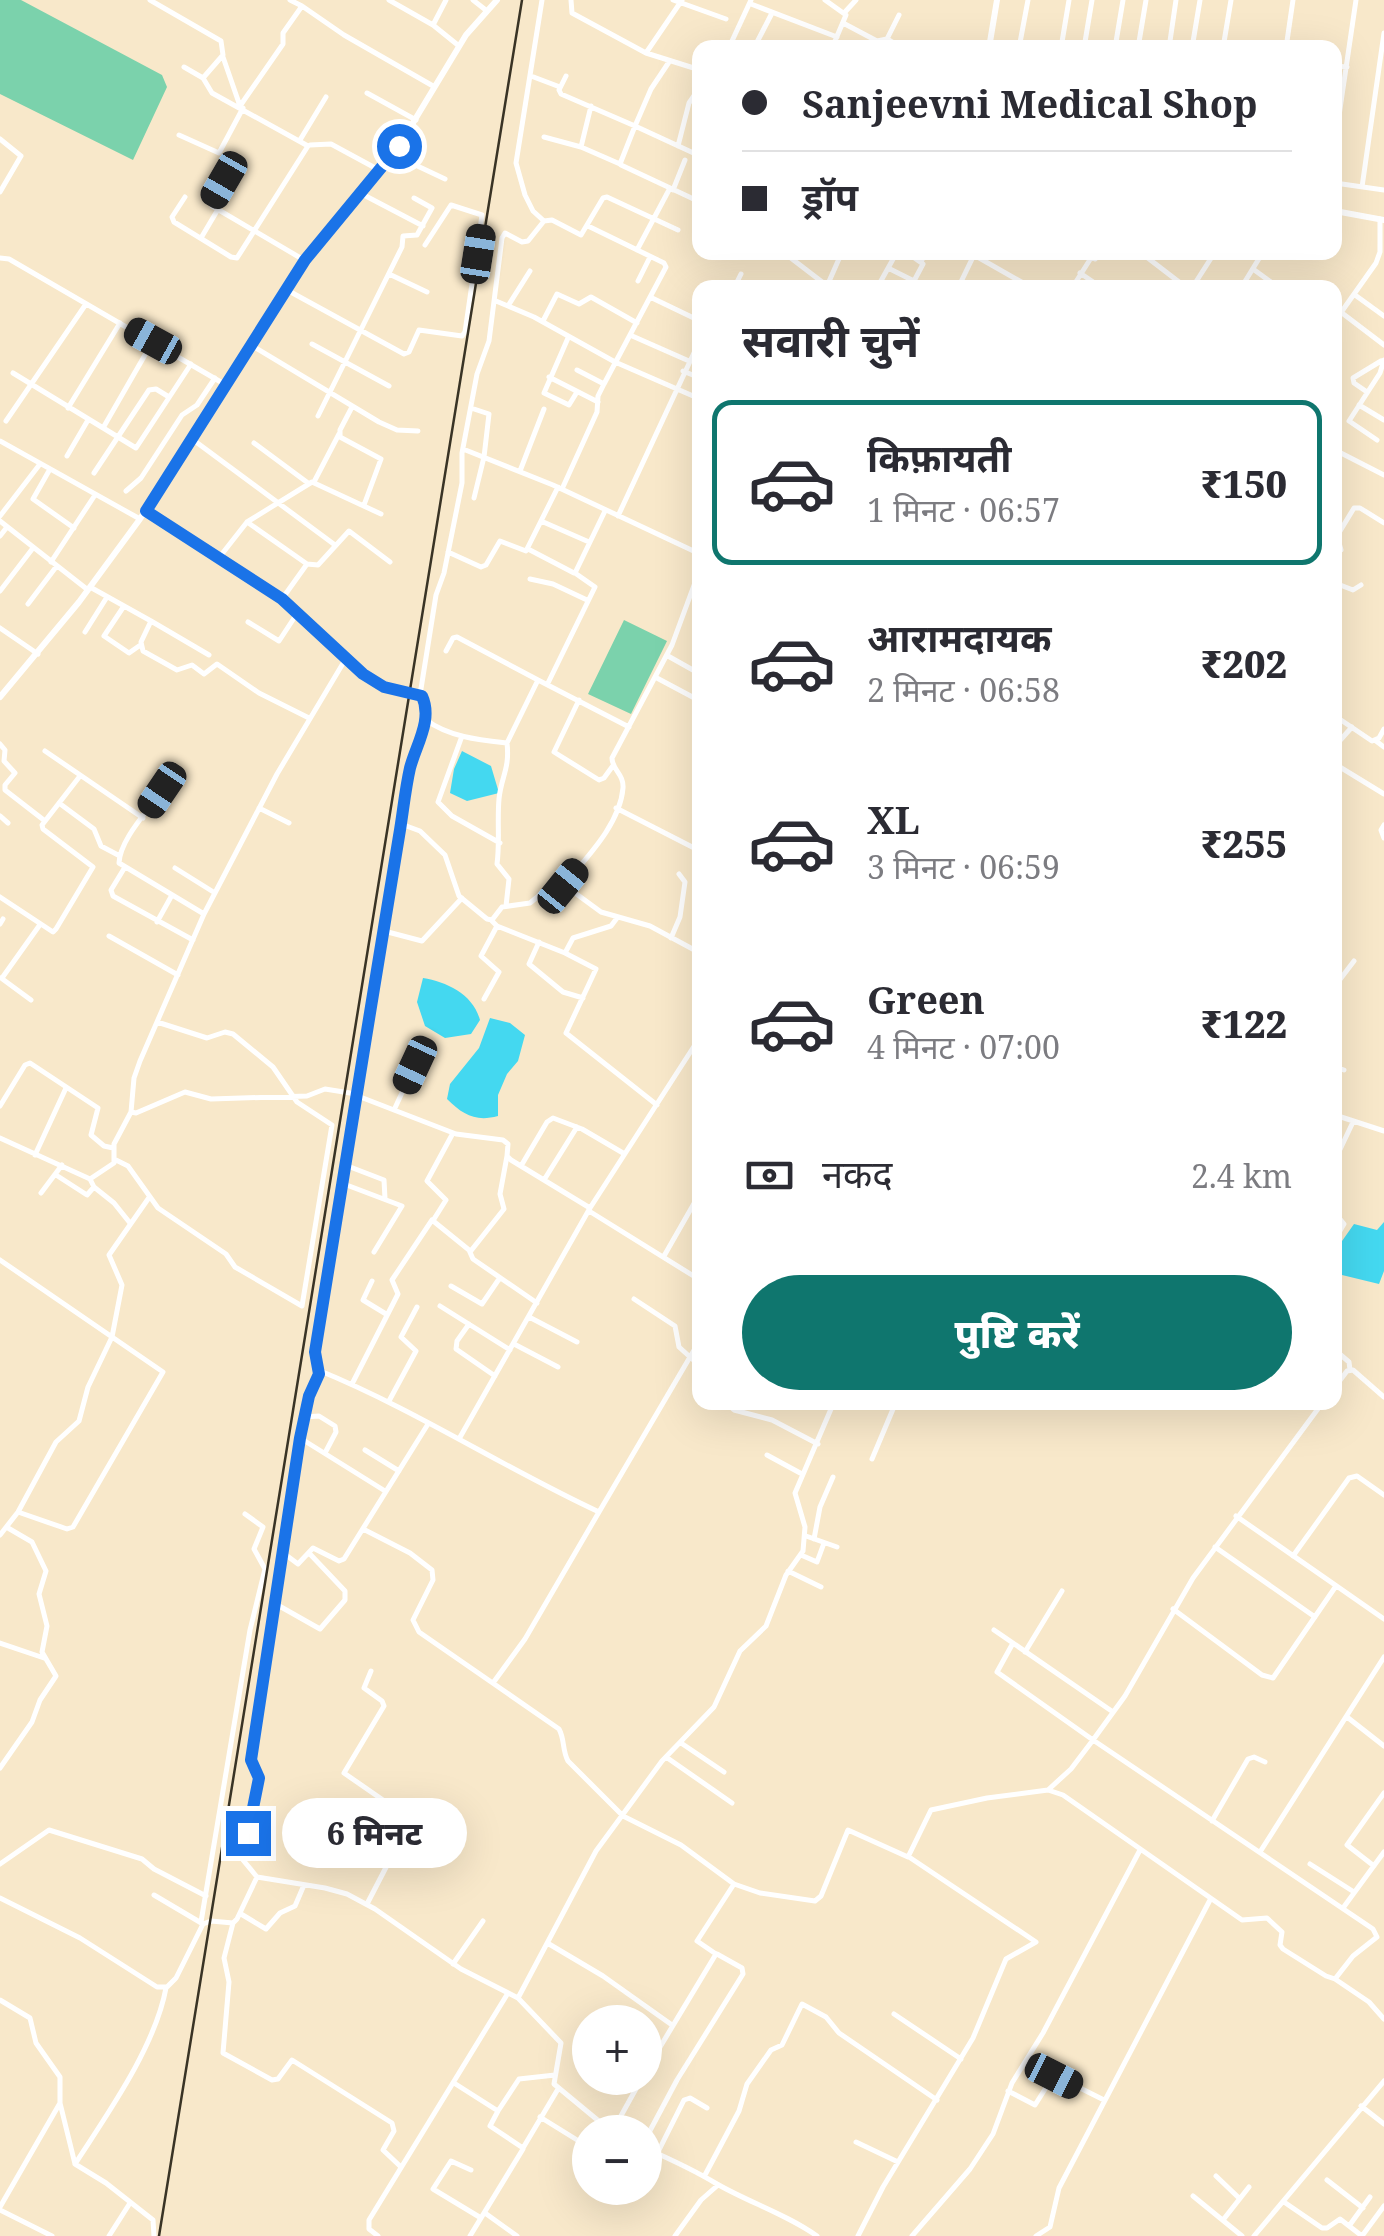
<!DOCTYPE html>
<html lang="hi">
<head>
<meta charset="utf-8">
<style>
  body { margin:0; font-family:"Noto Serif","Noto Sans Devanagari",serif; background:#f7f7f7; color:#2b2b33; height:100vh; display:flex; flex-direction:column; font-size:38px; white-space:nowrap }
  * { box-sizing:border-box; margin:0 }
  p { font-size:32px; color:#7c7c81 }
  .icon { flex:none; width:55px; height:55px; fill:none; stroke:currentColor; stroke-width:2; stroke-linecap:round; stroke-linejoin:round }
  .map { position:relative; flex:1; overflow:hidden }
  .details { position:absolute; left:692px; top:280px; width:650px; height:1130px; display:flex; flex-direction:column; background:#fff; border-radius:20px; box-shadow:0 10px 40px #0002 }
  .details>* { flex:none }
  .banner { position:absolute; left:692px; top:40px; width:650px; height:220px; border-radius:20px; box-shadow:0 10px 40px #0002; display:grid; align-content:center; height:220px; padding:0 50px; background:#fff }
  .controls { position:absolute; left:572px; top:2005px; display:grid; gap:20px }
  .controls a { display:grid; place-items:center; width:90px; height:90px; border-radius:50%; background:#fff; box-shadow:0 10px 40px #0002; font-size:50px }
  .end { position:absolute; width:45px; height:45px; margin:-22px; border:12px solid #1a73e8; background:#fff; box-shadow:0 0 0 5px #fff }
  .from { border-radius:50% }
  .bubble { position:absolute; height:70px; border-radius:35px; background:#fff; box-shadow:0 10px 40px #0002; font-size:32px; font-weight:800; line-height:70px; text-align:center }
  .car { position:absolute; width:30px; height:60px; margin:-30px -15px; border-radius:12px; box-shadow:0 0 8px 2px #0007; background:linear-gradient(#222 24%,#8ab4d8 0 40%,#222 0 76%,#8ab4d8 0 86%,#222 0) }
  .banner b { display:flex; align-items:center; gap:35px; height:95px; font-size:38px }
  .banner b+b { border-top:2px solid #e1e1e2 }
  .banner i { width:25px; height:25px; background:#2b2b33 }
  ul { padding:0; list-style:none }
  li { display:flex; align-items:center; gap:30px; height:165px; margin:0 20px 15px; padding:0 30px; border:5px solid transparent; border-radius:20px }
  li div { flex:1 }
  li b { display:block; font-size:38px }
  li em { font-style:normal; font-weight:800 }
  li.current { border-color:#0f766e }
  li>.icon { width:90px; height:90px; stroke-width:1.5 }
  h2 { padding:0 50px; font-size:45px; line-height:120px }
  .pay { display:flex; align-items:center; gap:25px; height:110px; padding:0 50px; font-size:38px }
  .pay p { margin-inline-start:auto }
  .action { display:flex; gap:20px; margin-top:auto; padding:20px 50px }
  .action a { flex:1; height:115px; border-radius:60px; background:#0f766e; color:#fff; font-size:40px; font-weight:800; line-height:115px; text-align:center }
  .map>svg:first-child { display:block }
  .green { fill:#7bd2ac }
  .water { fill:#44d8f0 }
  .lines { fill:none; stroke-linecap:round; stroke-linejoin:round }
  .minor { stroke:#fff; stroke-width:5 }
  .tertiary { stroke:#fff; stroke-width:6 }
  .rail { stroke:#393325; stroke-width:2.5 }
  .route { stroke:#1a73e8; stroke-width:12 }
</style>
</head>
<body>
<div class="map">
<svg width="1384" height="2236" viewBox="0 0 1384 2236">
  <rect width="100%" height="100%" fill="#f8e8ca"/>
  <path class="green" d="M 0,0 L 21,0 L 162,75 L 167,87 L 133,160 L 0,94 Z
    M 624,620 L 667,641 L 631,714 L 588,694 Z"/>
  <path class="water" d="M 462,751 L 491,766 L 499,793 L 467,801 L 450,793 L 454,769 Z
    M 423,978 C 447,982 473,994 480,1020 L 471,1034 L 445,1038 L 425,1026 L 417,1002 Z
    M 490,1018 L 510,1023 L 525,1035 L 518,1061 L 507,1074 L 498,1095 L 498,1116 C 476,1122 463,1115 447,1099 L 450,1084 L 479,1048 Z
    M 1384,1222 L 1384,1271 L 1379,1284 L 1342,1275 L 1335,1269 L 1335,1251 L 1354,1224 L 1377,1230 Z"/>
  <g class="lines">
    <path class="minor" d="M 150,0 L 221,41 L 223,55 L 203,78
      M 389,0 L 433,25 L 459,46
      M 473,0 L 487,11
      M 571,0 L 572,13 L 646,53 L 700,70
      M 673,0 L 726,19
      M 825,0 L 846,15 L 832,48
      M 751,4 L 837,37
      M 302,6 L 344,35 L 433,86
      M 845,12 L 856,0
      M 843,23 L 877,41 L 887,39 L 902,48
      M 433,25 L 446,0
      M 887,39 L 899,15
      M 742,48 L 732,41 L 751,0
      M 754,48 L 772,13
      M 1019,48 L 1028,0
      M 1061,48 L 1069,0
      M 1084,48 L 1092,0
      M 1115,48 L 1123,0
      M 1138,48 L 1146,0
      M 1169,48 L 1176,0
      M 1192,48 L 1200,0
      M 1223,48 L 1231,0
      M 1286,48 L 1293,0
      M 646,53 L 682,0
      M 223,57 L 240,106
      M 1335,66 L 1347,67
      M 184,67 L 203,78 L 212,93 L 308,146 L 237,258 L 231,257 L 174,222 L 172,217 L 185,197
      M 531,76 L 560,87
      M 566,76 L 559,90 L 561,94 L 635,126 L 651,89 L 669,62
      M 367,93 L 416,120
      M 240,106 L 283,44 L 283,33 L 302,6 L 290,0
      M 591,106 L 581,147 L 620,164 L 635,126 L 700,156
      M 179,135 L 219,153 L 243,108
      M 544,137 L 581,147
      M 0,139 L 21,156 L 0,192
      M 300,140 L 326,97
      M 1335,143 L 1356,0
      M 310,145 L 331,144 L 379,170
      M 678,146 L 689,103 L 700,87
      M 392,154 L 445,179
      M 235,162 L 212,206 L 304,260
      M 621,165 L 700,202
      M 1335,183 L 1384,190
      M 1362,187 L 1384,33
      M 673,190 L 685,160
      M 360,193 L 423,226
      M 544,221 L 552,220 L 581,235 L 603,198 L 607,197 L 678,230
      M 201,238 L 217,211
      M 637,250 L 670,188
      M 783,252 L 830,288
      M 1079,252 L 1095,259 L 1103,252
      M 1140,252 L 1183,285 L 1192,287
      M 974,255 L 1032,288
      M 0,258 L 9,259 L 226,385
      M 921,262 L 926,252
      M 888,268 L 914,281 L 923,264 L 906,252
      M 1253,269 L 1279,288
      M 1080,273 L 1102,288
      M 389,274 L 427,292
      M 638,281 L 650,257
      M 827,286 L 842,252
      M 734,288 L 741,274
      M 877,288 L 897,252
      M 958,288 L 974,255
      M 1072,288 L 1091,258
      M 1192,288 L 1215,252
      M 1241,288 L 1263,252
      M 287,290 L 404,354 L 409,352 L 419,330 L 462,336 L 465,332 L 482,215 L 451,205 L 425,245
      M 1355,295 L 1384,316
      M 650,297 L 700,321
      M 496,301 L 534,317 L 615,362 L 700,399
      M 508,306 L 530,271
      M 1342,313 L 1384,345
      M 543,321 L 557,294 L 579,304 L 591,297 L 637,323
      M 1335,321 L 1376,263 L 1380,252 L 1380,219
      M 630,335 L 689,361
      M 568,338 L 544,393 L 569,405 L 577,392
      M 312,344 L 389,386
      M 251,345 L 379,422 L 397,430 L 418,431
      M 577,370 L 604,384
      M 683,371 L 700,378
      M 13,373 L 136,448 L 191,364
      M 549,377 L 598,402
      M 1367,392 L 1354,383 L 1353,378 L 1381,361
      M 1359,405 L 1384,420
      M 352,407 L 340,430 L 340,437 L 381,459 L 364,505
      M 68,408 L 120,323
      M 471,408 L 489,414 L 484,457 L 474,498
      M 318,416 L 402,247 L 403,236 L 417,235 L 432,208 L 414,198
      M 6,421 L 86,304
      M 103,428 L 153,341
      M 192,439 L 335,545
      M 1377,440 L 1349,421 L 1380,373 L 1384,360
      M 0,441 L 140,519
      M 254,443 L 308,483
      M 463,449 L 553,485 L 700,554
      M 1335,450 L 1384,475
      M 67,456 L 88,420
      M 50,469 L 33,499 L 74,528
      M 520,471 L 544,409
      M 94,473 L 149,390 L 156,389 L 169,397
      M 315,480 L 339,434
      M 562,489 L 597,412 L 598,396 L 604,384 L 666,267 L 664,263 L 588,226
      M 126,491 L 141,478 L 182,415 L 197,405 L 215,378
      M 146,511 L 282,599 L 363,674 L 384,687 L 423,696 L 426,720 C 449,737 480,740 507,743 L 538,680 L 629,727
      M 0,516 L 40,464
      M 618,516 L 700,340
      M 0,521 L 88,590
      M 541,521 L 589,542
      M 247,522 L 307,564 L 282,599
      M 0,536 L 7,527
      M 528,549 L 574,573
      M 1341,550 L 1337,536 L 1354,508 L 1360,508 L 1384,523
      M 448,552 L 481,567 L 486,565 L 500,541 L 526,551 L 558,487
      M 218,559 L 247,522 L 312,482 L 381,514
      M 51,562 L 95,495
      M 307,564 L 318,565 L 349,531 L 390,562
      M 530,579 L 553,584 L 587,600
      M 1335,583 L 1353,590 L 1361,585
      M 90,587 L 151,621 L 141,642 L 143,651 L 177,670 L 192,665 L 204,674 L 217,664 L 259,693 L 309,718
      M 0,591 L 33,548
      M 28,604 L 56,567
      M 124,606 L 104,636 L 129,653 L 139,646
      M 151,621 L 209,655
      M 248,622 L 279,641 L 298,612
      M 0,628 L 38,654
      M 85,632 L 107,597
      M 446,651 L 453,638 L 457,637 L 538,680
      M 668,656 L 700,674
      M 345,660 L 277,774 L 204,914 L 140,1061 L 134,1078 L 131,1112 L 136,1113 L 185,1092 L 211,1099 L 307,1096 L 325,1089 L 350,1093 L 456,1134 L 503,1140 L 508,1144 L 507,1156 L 511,1160 L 590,1208 L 700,1037
      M 655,677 L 700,701
      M 548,683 L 595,587 L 575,573 L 605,511
      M 420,695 L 436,595 L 444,573 L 462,483 L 462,453 L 477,374 L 489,341 L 502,238 L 505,233 L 522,242 L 528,241 L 544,221 L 533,211 L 525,195 L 516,163 L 542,0
      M 579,700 L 554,752 L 599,780 L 604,778 L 612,767
      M 1335,716 L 1372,741 L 1379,738 L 1384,729
      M 462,736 L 438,802 L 452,816 L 500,843
      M 1376,741 L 1384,747
      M 0,744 L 5,750 L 4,761 L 15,773 L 5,785 L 5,790 L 45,821
      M 1335,746 L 1352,727
      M 45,751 L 143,818
      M 1335,764 L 1384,794
      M 162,790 C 149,810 120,839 119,863 L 204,914
      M 59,803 L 94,829 L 101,846 L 118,855
      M 259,808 L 289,823
      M 616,808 L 700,851
      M 0,816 L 8,823
      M 401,824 L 420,831 L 445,855 L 459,896 L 487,919 L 492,920 L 502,907 L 530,903 L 554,883 L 571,890 L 601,912 L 650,926 L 700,953
      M 1384,825 L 1381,830 L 1384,838
      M 694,848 L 700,837
      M 125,867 L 111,890 L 113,896 L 193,940
      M 175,868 L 215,893
      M 563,886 C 585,859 620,825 623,788 C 624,774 612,770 612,758 L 672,645 L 700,569
      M 0,897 L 53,932 L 56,929 L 93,867 L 43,829 L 42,825 L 80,776
      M 506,906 L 509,879 L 497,864 C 500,842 497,821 499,799 C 501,777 510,769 507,743
      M 492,921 L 497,926 L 565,953 L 596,969 L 566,1033 L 657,1105
      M 157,922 L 172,895
      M 0,924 L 3,919
      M 384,931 L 422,941 L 462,898
      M 109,936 L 178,975
      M 671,938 L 680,917 L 685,882 L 679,874
      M 539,942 L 529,964 L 563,992 L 583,998
      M 565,953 L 573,938 L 611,926 L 617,918
      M 695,976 L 700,980
      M 1,978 L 31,1000
      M 2,978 L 39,926
      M 1335,986 L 1354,961
      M 484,999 L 499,972 L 481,956 L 497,926
      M 1335,1067 L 1344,1070
      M 0,1106 L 25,1065 L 30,1063 L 98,1108 L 91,1135 L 104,1146 L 113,1148
      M 394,1110 L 415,1065
      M 1335,1115 L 1384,1131
      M 0,1138 L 90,1179 L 114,1163 L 114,1144 L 131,1112
      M 35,1155 L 66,1088
      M 116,1160 L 128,1166 L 158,1208 L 226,1254 L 235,1267 L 302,1306 L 332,1125 L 297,1102 L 273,1067 L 233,1034 L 225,1032 L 207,1038 L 157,1022
      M 1335,1160 L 1353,1122
      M 345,1165 L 384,1180 L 385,1199
      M 521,1166 L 547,1122 L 553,1118 L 582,1129 L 623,1153
      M 56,1175 L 87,1195 L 94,1187
      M 90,1179 L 94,1187 L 114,1203 L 130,1223
      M 544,1180 L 577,1127
      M 344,1184 L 402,1206 L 374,1252
      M 41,1193 L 62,1165
      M 589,1211 L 700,1280
      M 1335,1213 L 1344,1224 L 1335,1239
      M 434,1219 L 446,1200 L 427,1181 L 453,1133
      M 470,1252 L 504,1209 L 500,1194 L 507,1156
      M 664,1256 L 700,1193
      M 0,1260 L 163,1372 L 73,1527 L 67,1529 L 18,1512
      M 372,1281 L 363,1300 L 386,1314
      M 451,1286 L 482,1304 L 499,1279
      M 634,1299 L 675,1326 L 679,1347 L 700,1366
      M 440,1306 L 510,1350
      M 529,1317 L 577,1342
      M 469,1324 L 457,1341 L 456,1349 L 495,1376
      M 514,1344 L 558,1367
      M 1335,1350 L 1349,1362 L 1350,1370
      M 318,1370 C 416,1410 504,1468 599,1512 L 700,1340
      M 352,1384 L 398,1294 L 392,1280 L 432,1220 L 469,1250 L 473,1259 L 537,1303
      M 1335,1387 L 1347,1371 L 1353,1370 L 1384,1397
      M 389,1401 L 416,1351 L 401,1337 L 417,1307
      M 725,1402 L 734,1410 L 772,1420 L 818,1444
      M 915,1402 L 919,1404
      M 304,1417 L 319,1416 L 335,1426 L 336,1432 L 325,1453
      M 300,1438 L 385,1491
      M 459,1439 L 590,1208
      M 365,1450 L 399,1471
      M 767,1455 L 802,1474
      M 872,1459 L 896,1402
      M 1236,1516 L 1384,1619
      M 363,1529 L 410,1553 L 432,1570 L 433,1580 L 413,1620 L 419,1632 L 559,1729 C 565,1740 562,1750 568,1761 L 623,1816 L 681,1845 L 734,1884 L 760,1893 L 815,1901 L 821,1896 L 848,1830 L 908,1857 L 931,1810 L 987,1798 L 1048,1790 L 1063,1795 L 1242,1920 L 1267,1918 L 1282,1932 L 1280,1945 L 1283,1949 L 1326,1976 L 1335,1979 L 1353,1956 L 1377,1937 L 1373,1929 L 1093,1740 L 1071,1769 L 1048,1790
      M 0,1535 L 18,1512 L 56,1442 L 79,1421 L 88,1387 L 112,1337 L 122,1285 L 109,1255 L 148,1199
      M 806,1536 L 837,1547
      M 814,1539 L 820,1507 L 833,1477
      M 1215,1547 L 1315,1617
      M 282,1552 L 298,1564 L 313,1548 L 339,1561 L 344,1559 L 428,1424
      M 801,1555 L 817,1562 L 824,1543
      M 1293,1556 L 1349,1478 L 1357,1476 L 1384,1495
      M 788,1571 L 821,1587
      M 274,1603 L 320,1629 L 345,1600 L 345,1591 L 309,1553
      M 1173,1609 L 1262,1675 L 1273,1678 L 1336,1586
      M 994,1630 L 1113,1712
      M 0,1643 L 44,1658
      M 1013,1643 L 997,1672 L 1093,1740 L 1125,1696 L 1193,1578 L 1323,1402
      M 1025,1652 L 1062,1591
      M 493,1683 L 525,1639 L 599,1512
      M 1347,1717 L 1384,1746
      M 681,1743 L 724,1772
      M 666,1757 L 732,1803
      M 0,1768 L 32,1722 L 40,1700 L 56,1676 L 42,1652 L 47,1626 L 39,1594 L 46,1571 L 32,1542 L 8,1528
      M 1212,1821 L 1248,1759 L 1254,1757 L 1265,1762
      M 1260,1852 L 1384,1657
      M 0,1864 L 49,1830 L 142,1859 L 154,1869 L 206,1896
      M 1310,1864 L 1354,1892
      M 1374,1866 L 1347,1845 L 1384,1793
      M 257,1877 L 243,1860 L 259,1779 L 251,1761 L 301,1432 L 309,1395 L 318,1378 L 315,1353 L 409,773 L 426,720
      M 154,1895 L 203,1924
      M 0,1898 L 80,1938 L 157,1987 L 167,1987 L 176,1978 L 203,1924 L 211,1921 L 233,1923 L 237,1919 L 257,1877 L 325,1888 L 347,1894 L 375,1909 L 461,1969 L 518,1998 L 561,2043 L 554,2084 L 612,2132
      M 367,1904 L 409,1823 L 406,1816 L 344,1773 L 384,1706 L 382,1701 L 364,1688 L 371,1671
      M 1343,1908 L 1384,1852
      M 241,1914 L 266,1929 L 280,1913 L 295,1906 L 304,1885
      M 201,1922 L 250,1630 L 265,1569 L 254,1549 L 263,1527 L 245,1514
      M 233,1923 L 224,1958 L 229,1982 L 223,2053 L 272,2080 L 278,2079 L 292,2060 L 392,2123 L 394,2131 L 383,2150 L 401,2167
      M 549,1944 L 603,1976 L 672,2025
      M 453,1964 L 483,1921
      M 1335,1979 L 1369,2002 L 1384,2019
      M 518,1998 L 596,1851 L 662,1761 L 714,1707 L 740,1651 L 766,1626 L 786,1575 L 803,1551 L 805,1527 L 795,1493 L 834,1402
      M 0,2000 L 30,2018 L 36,2043 L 60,2077 L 60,2103
      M 894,2014 L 961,2059
      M 1026,2061 L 1104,2100
      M 645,2072 L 716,1954 L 697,1941 L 734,1884
      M 454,2083 L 498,2111 L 490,2126 L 523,2148 L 558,2089
      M 1008,2091 L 1035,2105 L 1054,2075
      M 1361,2106 L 1384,2124
      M 498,2111 L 519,2079 L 555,2075
      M 540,2117 L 590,2148
      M 612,2132 L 642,2078
      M 645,2140 L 677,2080 L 743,1974 L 742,1968 L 717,1954
      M 856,2142 L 898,2162
      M 645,2148 C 670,2159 694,2170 717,2184 C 750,2203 786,2214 817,2236
      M 657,2154 L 684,2100 L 690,2098 L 707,2108
      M 75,2164 L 106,2183 L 153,2220 L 154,2236
      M 471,2170 L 451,2161 L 433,2189 L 481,2218
      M 705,2175 L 739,2111 L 747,2084 L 771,2050 L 782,2045 L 802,2004 L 826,2017 L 839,2033 L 937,2100
      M 1216,2176 L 1239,2198
      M 1327,2180 L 1363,2208
      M 1193,2196 L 1242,2236
      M 1284,2202 L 1322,2228 L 1327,2228 L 1340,2219 L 1362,2236
      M 0,2207 L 60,2103 L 75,2164 C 108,2113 155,2047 166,1988
      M 0,2210 L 52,2236
      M 485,2213 L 517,2236
      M 1223,2220 L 1249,2187
      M 1349,2226 L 1370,2197
      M 109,2236 L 130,2203
      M 378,2236 L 369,2229 L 369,2220 L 508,1993
      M 470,2236 L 523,2149
      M 675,2236 L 701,2200 L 718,2185
      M 858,2236 L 883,2187 L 973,2038 L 1006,1959 L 1036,1942 L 909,1857
      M 912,2236 L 970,2169 L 993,2134 L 1012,2083 L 1043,2033 L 1140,1850
      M 1036,2236 L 1050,2227 L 1059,2188 L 1210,1900
      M 1254,2236 L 1384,2081
      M 1362,2236 L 1384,2206"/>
    <path class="tertiary" d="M 989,48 L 997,0
      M 1335,211 L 1384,220
      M 0,697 L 79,602 L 140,519 L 305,260 L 399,146 L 466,35 L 497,0"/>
    <path class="rail" d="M 159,2236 L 522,0"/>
  </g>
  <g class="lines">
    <path class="route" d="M 248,1833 L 259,1778 L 251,1760 L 300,1438 L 309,1396 L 319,1374 L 315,1352 C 342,1180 371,1008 399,836 C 403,813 405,790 410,768 C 416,745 433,720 422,696 L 384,687 L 363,674 L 282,599 L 146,511 L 305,260 L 399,146"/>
  </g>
</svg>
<div class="controls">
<a>+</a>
<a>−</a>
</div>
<i class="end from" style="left:399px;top:146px"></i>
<i class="end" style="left:248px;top:1833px"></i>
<div class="bubble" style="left:282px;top:1798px;width:185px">6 मिनट</div>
<i class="car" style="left:224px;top:180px;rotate:210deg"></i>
<i class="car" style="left:478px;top:254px;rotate:9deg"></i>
<i class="car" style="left:153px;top:341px;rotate:299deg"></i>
<i class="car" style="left:162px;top:790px;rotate:214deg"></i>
<i class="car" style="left:563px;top:886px;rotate:39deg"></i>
<i class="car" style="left:415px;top:1065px;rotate:205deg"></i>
<i class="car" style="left:1054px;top:2076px;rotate:117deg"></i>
<div class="banner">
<b><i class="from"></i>Sanjeevni Medical Shop</b>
<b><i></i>ड्रॉप</b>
</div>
<section class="details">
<h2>सवारी चुनें</h2>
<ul>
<li class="current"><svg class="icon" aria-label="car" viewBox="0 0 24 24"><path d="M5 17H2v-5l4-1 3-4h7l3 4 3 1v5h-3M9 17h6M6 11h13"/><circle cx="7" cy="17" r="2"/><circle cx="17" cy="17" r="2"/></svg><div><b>किफ़ायती</b><p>1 मिनट · 06:57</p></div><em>₹150</em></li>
<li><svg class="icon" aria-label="car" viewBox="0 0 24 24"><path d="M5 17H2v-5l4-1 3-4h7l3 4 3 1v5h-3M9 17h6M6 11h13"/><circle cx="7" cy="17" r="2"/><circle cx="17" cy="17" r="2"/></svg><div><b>आरामदायक</b><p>2 मिनट · 06:58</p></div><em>₹202</em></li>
<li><svg class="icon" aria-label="car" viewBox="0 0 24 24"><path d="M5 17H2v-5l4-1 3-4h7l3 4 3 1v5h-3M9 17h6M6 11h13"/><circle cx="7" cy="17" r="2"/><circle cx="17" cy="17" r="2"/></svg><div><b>XL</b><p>3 मिनट · 06:59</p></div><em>₹255</em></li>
<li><svg class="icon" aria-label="car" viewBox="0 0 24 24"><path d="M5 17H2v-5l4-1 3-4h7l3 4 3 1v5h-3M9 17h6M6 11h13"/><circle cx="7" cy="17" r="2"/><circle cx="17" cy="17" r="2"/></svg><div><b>Green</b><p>4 मिनट · 07:00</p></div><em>₹122</em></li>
</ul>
<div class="pay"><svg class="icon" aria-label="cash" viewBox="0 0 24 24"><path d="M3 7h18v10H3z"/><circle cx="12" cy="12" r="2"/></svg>नकद<p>2.4 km</p></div>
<div class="action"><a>पुष्टि करें</a></div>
</section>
</div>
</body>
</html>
